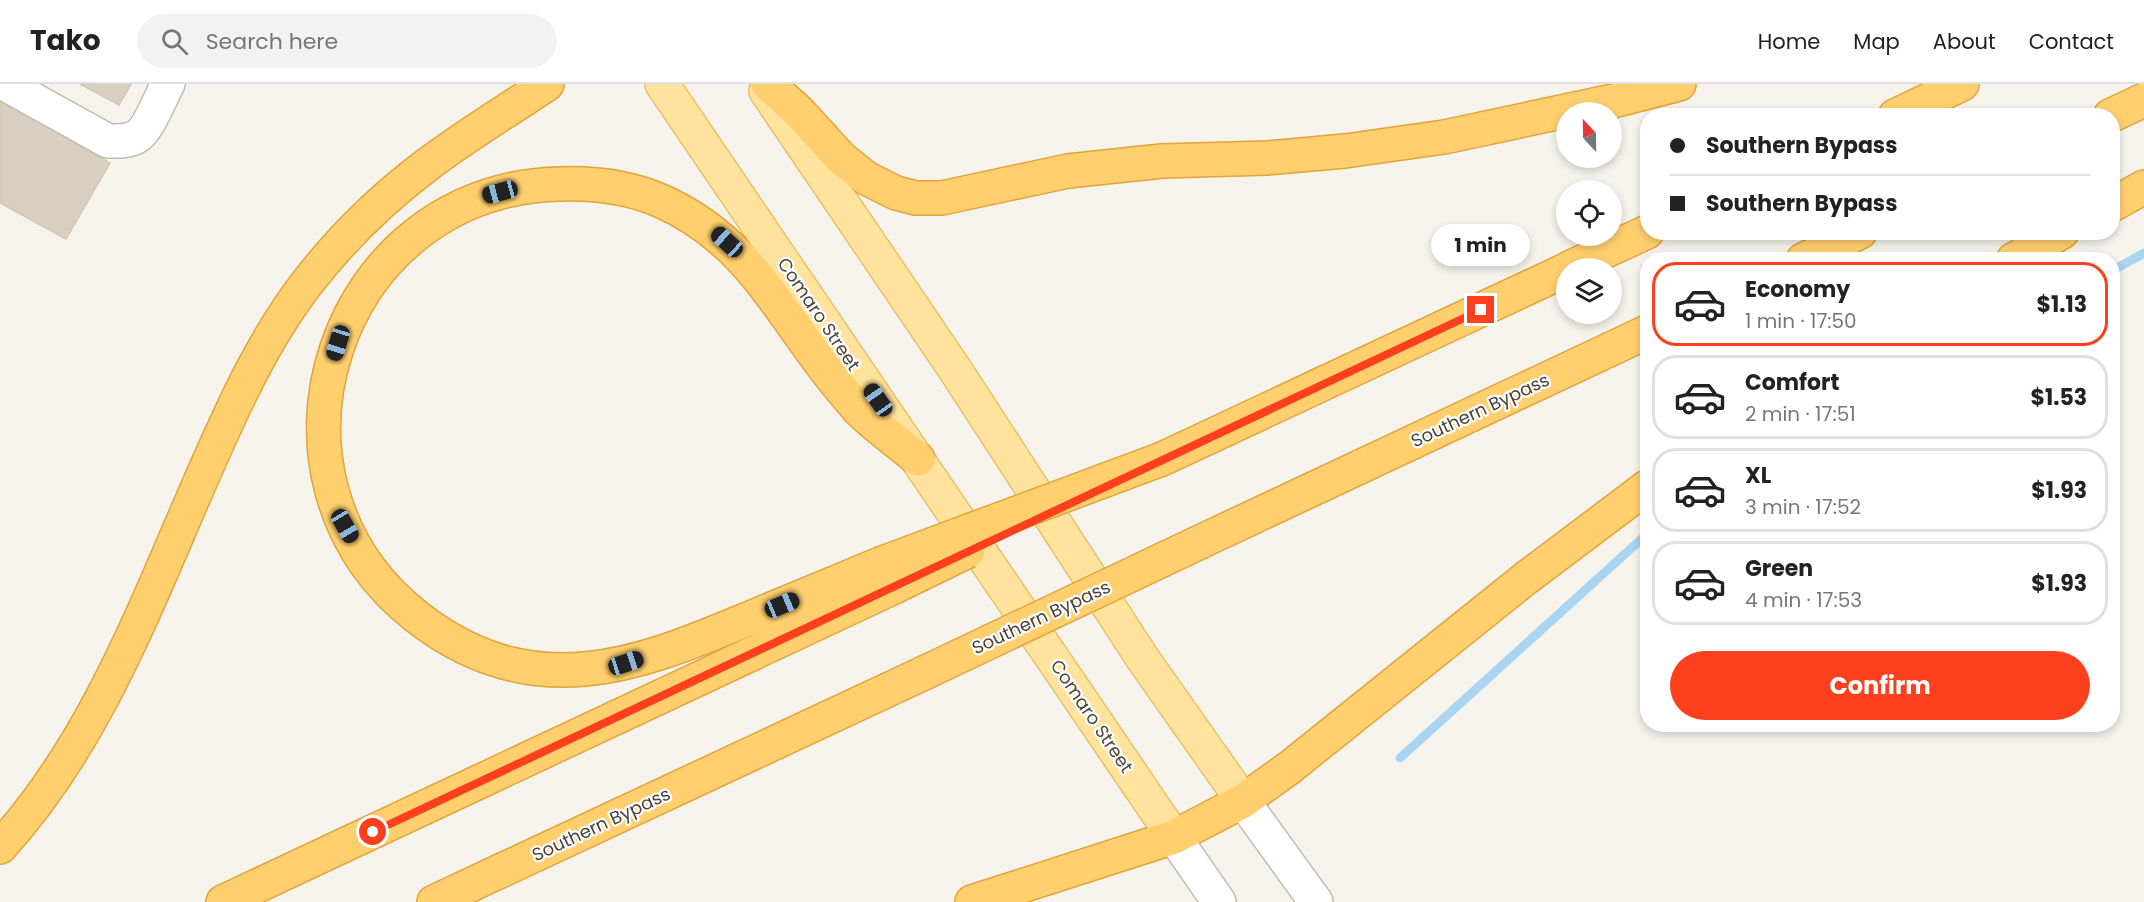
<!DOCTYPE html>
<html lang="en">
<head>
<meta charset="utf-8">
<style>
  body { margin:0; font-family:Poppins,sans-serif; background:#f2f2f2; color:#222; height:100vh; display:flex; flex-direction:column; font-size:22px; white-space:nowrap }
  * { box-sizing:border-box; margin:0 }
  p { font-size:20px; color:#767676 }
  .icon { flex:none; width:33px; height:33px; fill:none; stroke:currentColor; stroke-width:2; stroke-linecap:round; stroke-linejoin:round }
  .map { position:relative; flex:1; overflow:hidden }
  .sheet { position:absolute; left:1640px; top:168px; width:480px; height:480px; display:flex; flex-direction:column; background:#fff; border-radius:24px; box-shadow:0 3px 9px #0003 }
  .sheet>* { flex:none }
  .banner { position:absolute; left:1640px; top:24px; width:480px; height:132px; border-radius:24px; box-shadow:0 3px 9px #0003; display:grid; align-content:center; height:132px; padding:0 30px; background:#fff }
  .needle { width:39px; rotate:338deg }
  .tools { position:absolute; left:1556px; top:18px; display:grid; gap:12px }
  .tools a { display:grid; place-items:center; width:66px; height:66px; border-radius:50%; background:#fff; box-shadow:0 3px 9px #0003; font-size:30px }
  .end { position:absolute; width:27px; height:27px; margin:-14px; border:8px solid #fc3f1d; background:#fff; box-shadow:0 0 0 3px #fff }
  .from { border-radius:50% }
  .bubble { position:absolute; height:42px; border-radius:21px; background:#fff; box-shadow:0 3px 9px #0003; font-size:20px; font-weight:700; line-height:42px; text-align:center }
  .car { position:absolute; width:18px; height:36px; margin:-18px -9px; border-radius:8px; box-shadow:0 0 4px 2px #0007; background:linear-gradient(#222 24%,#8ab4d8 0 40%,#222 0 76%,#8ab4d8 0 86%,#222 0) }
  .banner b { display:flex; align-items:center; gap:21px; height:57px; font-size:22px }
  .banner b+b { border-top:2px solid #e0e0e0 }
  .banner i { width:15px; height:15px; background:#222 }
  ul { padding:10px 0 0; list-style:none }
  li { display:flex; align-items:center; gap:18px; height:84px; margin:0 12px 9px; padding:0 18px; border:3px solid #e0e0e0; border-radius:24px }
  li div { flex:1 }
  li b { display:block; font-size:22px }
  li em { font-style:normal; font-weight:700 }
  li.active { border-color:#fc3f1d }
  li>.icon { width:54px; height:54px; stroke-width:1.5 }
  .action { display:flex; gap:12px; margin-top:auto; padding:12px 30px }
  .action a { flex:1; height:69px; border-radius:36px; background:#fc3f1d; color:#fff; font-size:24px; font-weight:700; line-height:69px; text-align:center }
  header { display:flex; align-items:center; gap:36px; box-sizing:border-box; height:84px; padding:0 30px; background:#fff; border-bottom:2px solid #e0e0e0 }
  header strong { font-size:28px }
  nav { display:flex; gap:33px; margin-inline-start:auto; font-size:21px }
  .search { width:420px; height:54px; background:#f2f2f2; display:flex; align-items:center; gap:15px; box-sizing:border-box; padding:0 21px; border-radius:33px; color:#767676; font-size:22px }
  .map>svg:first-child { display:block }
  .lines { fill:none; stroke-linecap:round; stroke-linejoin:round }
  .stream { stroke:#a9d4f2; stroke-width:9 }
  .building { fill:#d8cfc1; stroke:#d3c7b4; stroke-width:1.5 }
  .minor-casing { stroke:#c2bbae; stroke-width:36 }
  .major-casing { stroke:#e6c16a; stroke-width:36 }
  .highway-casing { stroke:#e0a43c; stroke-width:36 }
  .minor { stroke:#fff; stroke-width:33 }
  .major { stroke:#ffe39c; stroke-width:33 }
  .highway { stroke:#ffcf6e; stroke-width:33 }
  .highway-bridge-casing { stroke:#e0a43c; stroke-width:36; stroke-linecap:butt }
  .highway-bridge { stroke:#ffcf6e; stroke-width:33 }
  .route { stroke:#fc3f1d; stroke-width:8 }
  .labels { text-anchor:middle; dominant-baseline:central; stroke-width:4.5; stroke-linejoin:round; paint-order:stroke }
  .street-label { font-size:18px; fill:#4b4439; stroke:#fff }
</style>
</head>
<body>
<header>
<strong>Tako</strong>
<div class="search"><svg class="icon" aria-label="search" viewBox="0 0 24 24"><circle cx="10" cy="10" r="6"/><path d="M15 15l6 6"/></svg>Search here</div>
<nav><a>Home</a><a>Map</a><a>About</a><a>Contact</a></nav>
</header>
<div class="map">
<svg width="2144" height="818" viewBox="0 0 2144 818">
  <rect width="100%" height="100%" fill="#f6f3ec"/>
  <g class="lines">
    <path class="stream" d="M 2112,187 L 2144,169
      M 1400,674 L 1647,450"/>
  </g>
  <path class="building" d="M 80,0 L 131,0 L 119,21 Z
    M 0,16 L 110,79 L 66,155 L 0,119 Z"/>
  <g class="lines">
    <g class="minor-casing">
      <path id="minor" d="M 5,0 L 108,57 C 118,57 127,58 136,53 C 148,47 161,12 168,0
        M 1243,717 L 1316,818
        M 1174,753 L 1219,818"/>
    </g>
    <g class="major-casing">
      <path id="major" d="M 662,0 L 1174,753
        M 766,7 L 956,287 L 1143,575 L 1243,717"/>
    </g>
    <g class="highway-casing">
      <path id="highway" d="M 768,0 L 798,27 L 841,74 L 866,94 L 896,109 L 916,114 L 942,114 L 1068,87 L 1162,77 L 1267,74 L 1345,67 L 1444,53 L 1613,17 L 1679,0
        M 1895,32 L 1962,0
        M 2110,32 L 2144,16
        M 2112,121 L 2144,103
        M 1803,176 L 1860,148
        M 2013,176 L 2062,148
        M 1569,184 L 1647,148
        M 1162,375 L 1566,186
        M 1200,458 L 1647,248
        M 880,480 C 837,498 793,516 750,534 C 697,556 642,580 585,585 C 521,591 467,572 417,533 C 238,393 333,104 561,100 C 595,99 629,103 661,117 C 741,152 773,216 823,282 C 834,297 846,311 858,325 C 876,343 899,359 918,375
        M 0,763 C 97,657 147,518 204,389 C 233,323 263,256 307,199 C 341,155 383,114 427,81 C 465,52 507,27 547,0
        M 223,818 L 894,503
        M 434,818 L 924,589
        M 972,818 L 1174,753 L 1243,717 L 1289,684 L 1526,494 L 1647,403"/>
    </g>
    <use href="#minor" class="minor"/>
    <use href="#major" class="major"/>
    <use href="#highway" class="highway"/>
    <g class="highway-bridge-casing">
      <path id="highway-bridge" d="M 880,480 L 1162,375
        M 894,503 L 968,467
        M 924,589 L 1200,458"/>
    </g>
    <use href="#highway-bridge" class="highway-bridge"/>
  </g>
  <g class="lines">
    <path class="route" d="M 373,748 L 1481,226"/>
  </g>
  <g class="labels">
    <g class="street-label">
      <text transform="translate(819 230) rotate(56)">Comaro Street</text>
      <text transform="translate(1480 326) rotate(-25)">Southern Bypass</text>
      <text transform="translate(1041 533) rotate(-25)">Southern Bypass</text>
      <text transform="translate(1092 632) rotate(56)">Comaro Street</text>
      <text transform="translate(601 740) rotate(-25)">Southern Bypass</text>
    </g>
  </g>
</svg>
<div class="tools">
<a><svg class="needle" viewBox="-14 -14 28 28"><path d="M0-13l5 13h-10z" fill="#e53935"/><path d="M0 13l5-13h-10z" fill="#767676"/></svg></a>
<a><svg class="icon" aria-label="locate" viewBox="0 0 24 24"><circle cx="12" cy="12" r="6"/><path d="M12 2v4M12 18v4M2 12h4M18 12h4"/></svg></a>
<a><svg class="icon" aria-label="layers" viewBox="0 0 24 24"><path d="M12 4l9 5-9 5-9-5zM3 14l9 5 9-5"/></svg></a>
</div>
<i class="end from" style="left:373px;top:748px"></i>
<i class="end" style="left:1481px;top:226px"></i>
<div class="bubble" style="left:1431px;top:140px;width:99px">1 min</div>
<i class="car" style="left:500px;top:108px;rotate:255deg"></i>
<i class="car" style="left:727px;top:158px;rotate:312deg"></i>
<i class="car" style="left:338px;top:259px;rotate:197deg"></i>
<i class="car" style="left:878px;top:316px;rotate:325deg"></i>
<i class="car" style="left:345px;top:442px;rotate:150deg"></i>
<i class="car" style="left:782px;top:521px;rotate:67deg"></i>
<i class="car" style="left:626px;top:579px;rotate:72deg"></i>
<div class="banner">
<b><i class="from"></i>Southern Bypass</b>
<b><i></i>Southern Bypass</b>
</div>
<section class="sheet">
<ul>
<li class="active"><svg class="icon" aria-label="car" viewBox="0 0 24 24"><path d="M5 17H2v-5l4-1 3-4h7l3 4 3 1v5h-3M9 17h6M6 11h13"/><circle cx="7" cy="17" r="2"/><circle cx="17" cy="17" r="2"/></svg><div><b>Economy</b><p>1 min · 17:50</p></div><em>$1.13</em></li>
<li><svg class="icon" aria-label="car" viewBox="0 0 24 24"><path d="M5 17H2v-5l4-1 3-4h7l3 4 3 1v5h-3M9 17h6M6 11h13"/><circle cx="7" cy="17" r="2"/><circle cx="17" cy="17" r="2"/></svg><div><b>Comfort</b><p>2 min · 17:51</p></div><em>$1.53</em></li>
<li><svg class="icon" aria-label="car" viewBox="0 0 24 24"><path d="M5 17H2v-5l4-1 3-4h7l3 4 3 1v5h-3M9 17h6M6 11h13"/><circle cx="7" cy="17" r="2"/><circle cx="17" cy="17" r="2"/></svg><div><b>XL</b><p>3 min · 17:52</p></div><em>$1.93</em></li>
<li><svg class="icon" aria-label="car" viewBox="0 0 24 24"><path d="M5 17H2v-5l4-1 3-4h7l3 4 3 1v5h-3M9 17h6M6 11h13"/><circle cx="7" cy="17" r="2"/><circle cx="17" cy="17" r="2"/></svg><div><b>Green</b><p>4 min · 17:53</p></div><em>$1.93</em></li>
</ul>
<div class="action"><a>Confirm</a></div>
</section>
</div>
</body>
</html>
